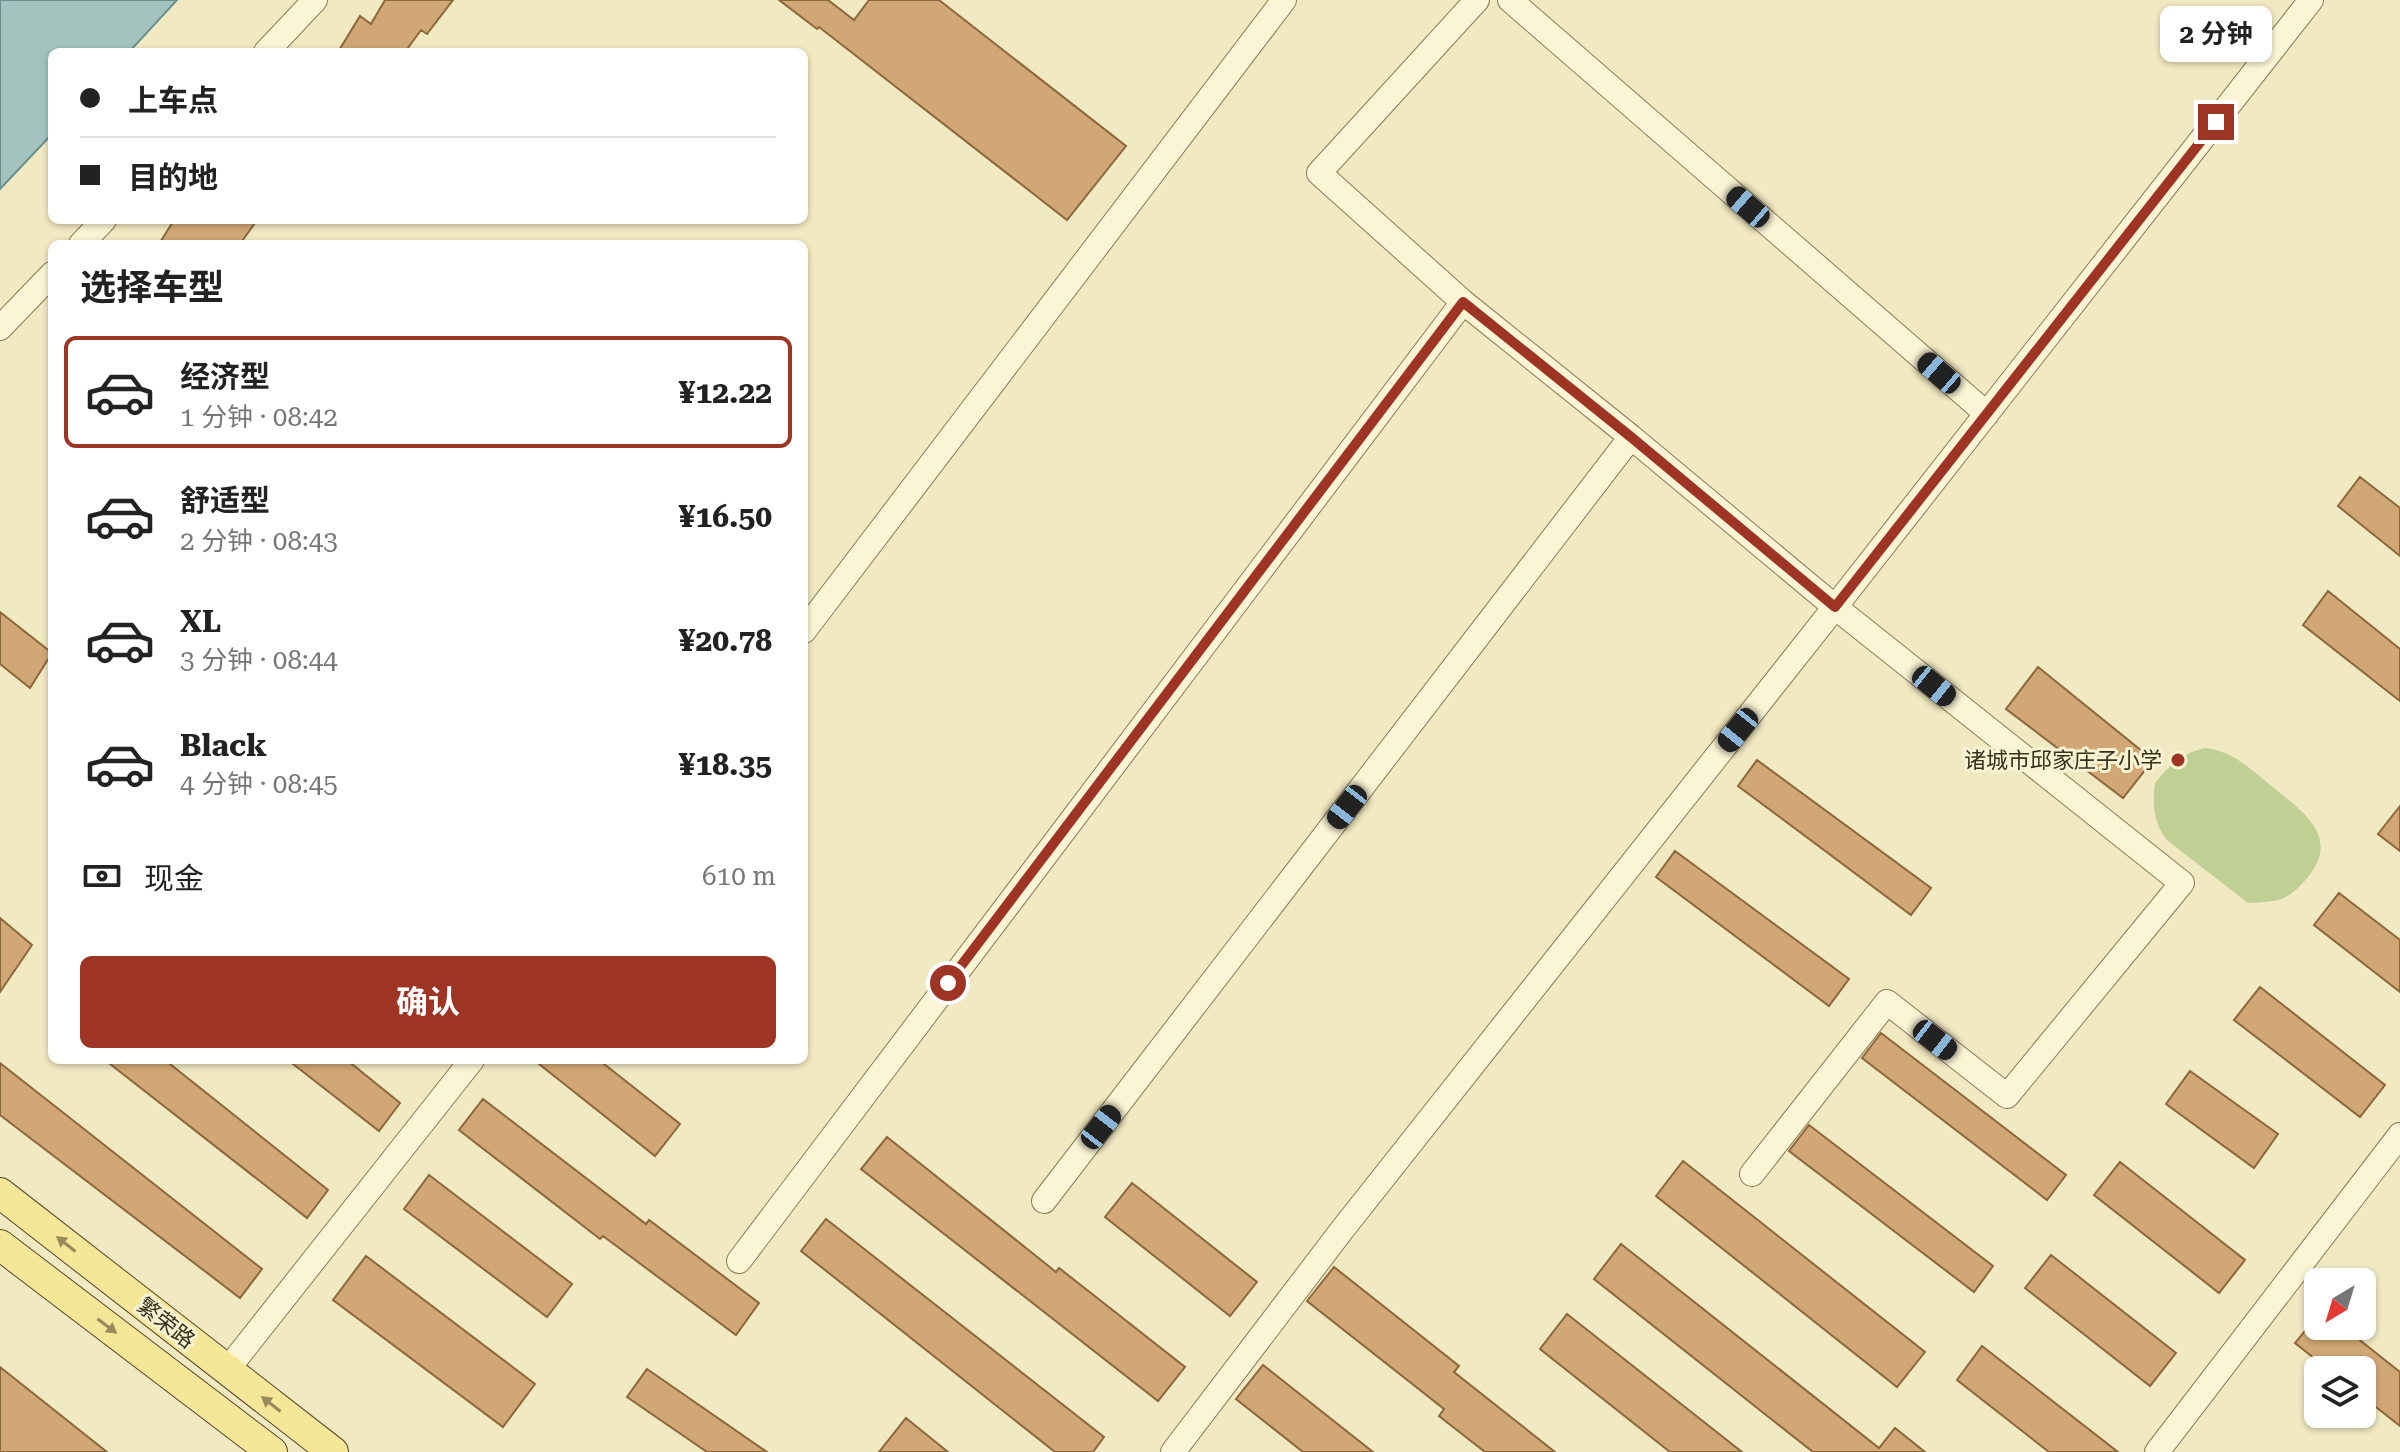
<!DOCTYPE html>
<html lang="zh">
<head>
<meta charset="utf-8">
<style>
  body { margin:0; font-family:"Roboto Serif","Noto Sans SC",serif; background:#f2f2f2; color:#222; height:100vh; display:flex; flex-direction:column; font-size:30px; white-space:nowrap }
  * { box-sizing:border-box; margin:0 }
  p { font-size:26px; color:#767676 }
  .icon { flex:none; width:44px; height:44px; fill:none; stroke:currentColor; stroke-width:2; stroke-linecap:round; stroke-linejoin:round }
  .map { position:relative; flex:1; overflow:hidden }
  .sheet { position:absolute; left:48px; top:240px; width:760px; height:824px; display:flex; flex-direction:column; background:#fff; border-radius:12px; box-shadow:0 2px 6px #0004 }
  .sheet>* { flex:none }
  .guide { position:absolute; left:48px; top:48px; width:760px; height:176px; border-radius:12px; box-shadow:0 2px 6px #0004; display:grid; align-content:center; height:176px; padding:0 32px; background:#fff }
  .needle { width:52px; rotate:218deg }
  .tools { position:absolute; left:2304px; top:1268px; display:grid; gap:16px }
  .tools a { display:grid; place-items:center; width:72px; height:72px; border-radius:12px; background:#fff; box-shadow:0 2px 6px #0004; font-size:40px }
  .end { position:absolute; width:36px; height:36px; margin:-18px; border:10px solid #9e3424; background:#fff; box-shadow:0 0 0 4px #fff }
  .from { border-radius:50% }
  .bubble { position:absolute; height:56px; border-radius:12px; background:#fff; box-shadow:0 2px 6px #0004; font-size:26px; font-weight:700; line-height:56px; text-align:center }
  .car { position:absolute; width:24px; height:48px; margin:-24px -12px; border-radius:10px; box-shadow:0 0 6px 2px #0007; background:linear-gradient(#222 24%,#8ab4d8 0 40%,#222 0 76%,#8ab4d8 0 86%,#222 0) }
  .guide b { display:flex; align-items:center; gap:28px; height:76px; font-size:30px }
  .guide b+b { border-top:2px solid #e0e0e0 }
  .guide i { width:20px; height:20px; background:#222 }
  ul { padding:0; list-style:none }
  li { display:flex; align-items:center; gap:24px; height:112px; margin:0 16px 12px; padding:0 16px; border:4px solid transparent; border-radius:12px }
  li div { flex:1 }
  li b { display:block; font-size:30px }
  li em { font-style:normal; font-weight:700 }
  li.on { border-color:#9e3424 }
  li>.icon { width:72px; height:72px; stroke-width:1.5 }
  h2 { padding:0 32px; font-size:36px; line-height:96px }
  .pay { display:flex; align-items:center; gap:20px; height:88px; padding:0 32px; font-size:30px }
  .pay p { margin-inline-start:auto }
  .primary-button { display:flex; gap:16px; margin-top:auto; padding:16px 32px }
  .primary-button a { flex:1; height:92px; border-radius:12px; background:#9e3424; color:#fff; font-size:32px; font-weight:700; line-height:92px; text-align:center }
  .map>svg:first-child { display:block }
  .green { fill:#c0cf94 }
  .water { fill:#a4c3be; stroke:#6a918d; stroke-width:2 }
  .building { fill:#d1a875; stroke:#8c673c; stroke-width:2 }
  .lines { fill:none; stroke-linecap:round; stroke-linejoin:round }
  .minor-casing { stroke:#8b7a57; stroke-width:26 }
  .major-casing { stroke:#59472c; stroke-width:32 }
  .minor { stroke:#fbf5d5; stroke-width:24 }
  .major { stroke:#f6e697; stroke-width:30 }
  .oneway { fill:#988a5a }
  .route { stroke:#9e3424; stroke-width:10 }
  .poi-dot { fill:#9e3424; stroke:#f7f2d1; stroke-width:3 }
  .labels { text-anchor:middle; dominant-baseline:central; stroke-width:6; stroke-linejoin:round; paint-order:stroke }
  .poi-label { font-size:22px; fill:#3a2f1d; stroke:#f7f2d1; text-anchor:end }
  .street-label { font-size:22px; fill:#3a2f1d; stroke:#f7f2d1 }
</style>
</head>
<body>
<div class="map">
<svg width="2400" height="1452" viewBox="0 0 2400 1452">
  <rect width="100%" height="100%" fill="#f1e9c1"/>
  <path class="green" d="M 2205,748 C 2232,751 2248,767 2269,784 C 2300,810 2342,835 2308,877 C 2287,902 2279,901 2248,903 L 2168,841 C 2154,825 2152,805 2155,783 C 2169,765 2183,753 2205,748 Z"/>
  <path class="water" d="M 0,0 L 177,0 L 129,52 L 52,52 L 52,134 L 0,189 Z"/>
  <path class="building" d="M 385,0 L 453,0 L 427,34 L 421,30 L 405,52 L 338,52 L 360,16 L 371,24 Z
    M 779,0 L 828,0 L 854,20 L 869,0 L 939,0 L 1126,146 L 1067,220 L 819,27 L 817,29 Z
    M 174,220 L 257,220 L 240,244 L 159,244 Z
    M 2360,477 L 2400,508 L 2400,556 L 2338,506 Z
    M 2328,591 L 2400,649 L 2400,701 L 2303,625 Z
    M 0,612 L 52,653 L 30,688 L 0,664 Z
    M 2038,667 L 2153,760 L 2123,798 L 2006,709 Z
    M 1757,760 L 1931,888 L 1911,915 L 1738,786 Z
    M 2400,806 L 2400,851 L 2378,834 Z
    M 1675,851 L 1849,979 L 1829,1006 L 1656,877 Z
    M 2339,893 L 2400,940 L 2400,992 L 2314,925 Z
    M 0,918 L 32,945 L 0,992 Z
    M 2260,987 L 2385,1085 L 2360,1117 L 2234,1020 Z
    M 1881,1033 L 2066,1175 L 2047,1200 L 1862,1058 Z
    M 105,1060 L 165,1060 L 328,1190 L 307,1218 Z
    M 288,1060 L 347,1060 L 400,1103 L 379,1131 Z
    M 534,1060 L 599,1060 L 680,1124 L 655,1156 Z
    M 0,1063 L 262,1269 L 240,1298 L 0,1115 Z
    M 2190,1071 L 2278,1134 L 2254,1168 L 2166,1104 Z
    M 483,1099 L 646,1224 L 649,1220 L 759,1303 L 736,1335 L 603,1236 L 600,1239 L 459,1130 Z
    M 1809,1125 L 1993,1266 L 1974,1292 L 1789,1151 Z
    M 887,1137 L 1056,1272 L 1059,1268 L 1185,1367 L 1158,1401 L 861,1169 Z
    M 1683,1161 L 1925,1352 L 1897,1387 L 1656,1196 Z
    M 2120,1162 L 2245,1260 L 2219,1293 L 2094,1195 Z
    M 429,1175 L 572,1284 L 547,1317 L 404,1209 Z
    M 1132,1183 L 1257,1282 L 1230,1316 L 1105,1217 Z
    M 826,1219 L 1104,1437 L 1093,1452 L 1055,1452 L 801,1251 Z
    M 1621,1244 L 1879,1448 L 1895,1428 L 1925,1452 L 1813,1452 L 1594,1279 Z
    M 2051,1255 L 2176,1353 L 2150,1386 L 2025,1288 Z
    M 366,1256 L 535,1384 L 503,1427 L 333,1300 Z
    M 1334,1267 L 1459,1366 L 1454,1372 L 1555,1452 L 1485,1452 L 1439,1416 L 1444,1409 L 1307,1301 Z
    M 1567,1314 L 1742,1452 L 1670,1452 L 1540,1349 Z
    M 2309,1326 L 2342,1326 L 2400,1372 L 2400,1426 L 2362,1396 L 2362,1370 L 2329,1370 L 2295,1343 Z
    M 1982,1346 L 2118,1452 L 2049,1452 L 1957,1380 Z
    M 1263,1365 L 1373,1452 L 1303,1452 L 1236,1399 Z
    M 0,1367 L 107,1452 L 0,1452 Z
    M 647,1369 L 767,1452 L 707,1452 L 627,1397 Z
    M 906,1418 L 948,1452 L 879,1452 Z"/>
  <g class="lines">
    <g class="minor-casing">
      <path id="minor" d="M 1510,0 L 1987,414
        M 266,52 L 315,0
        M 81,244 L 104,220
        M 0,328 L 52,274
        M 1631,437 L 1835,607 L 2182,883 L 2007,1096 L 1887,1002 L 1752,1174
        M 804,631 L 1284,0
        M 1044,1201 L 1631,437 L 1463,302
        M 739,1261 L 1463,302 L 1319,173 L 1477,0
        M 227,1370 L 472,1060
        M 1173,1452 L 1342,1230 L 1835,607 L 2311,0
        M 2157,1452 L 2400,1135"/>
    </g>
    <g class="major-casing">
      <path id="major" d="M 0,1193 L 333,1452
        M 0,1245 L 272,1452"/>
    </g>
    <use href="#minor" class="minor"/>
    <use href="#major" class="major"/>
  </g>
  <defs><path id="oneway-solid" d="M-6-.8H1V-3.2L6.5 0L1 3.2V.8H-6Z" transform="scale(2)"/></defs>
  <g class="oneway">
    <use href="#oneway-solid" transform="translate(66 1244) rotate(-142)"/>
    <use href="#oneway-solid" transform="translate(107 1326) rotate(37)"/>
    <use href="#oneway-solid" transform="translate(271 1404) rotate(-142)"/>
  </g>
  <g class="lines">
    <path class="route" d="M 948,983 L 1463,302 L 1631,437 L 1835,607 L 2216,122"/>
  </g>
  <circle class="poi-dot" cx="2178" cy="760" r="8"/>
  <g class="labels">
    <g class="poi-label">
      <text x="2162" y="760">诸城市邱家庄子小学</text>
    </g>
    <g class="street-label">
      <text transform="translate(166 1323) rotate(38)">繁荣路</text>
    </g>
  </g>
</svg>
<div class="tools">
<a><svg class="needle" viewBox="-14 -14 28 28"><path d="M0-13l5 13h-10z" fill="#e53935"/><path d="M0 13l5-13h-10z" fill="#767676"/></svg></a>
<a><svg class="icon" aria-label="layers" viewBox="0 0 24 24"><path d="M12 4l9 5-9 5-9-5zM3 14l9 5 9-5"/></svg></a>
</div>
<i class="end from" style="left:948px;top:983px"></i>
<i class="end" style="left:2216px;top:122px"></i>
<div class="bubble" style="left:2160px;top:6px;width:112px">2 分钟</div>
<i class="car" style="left:1748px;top:207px;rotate:311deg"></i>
<i class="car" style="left:1939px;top:373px;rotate:311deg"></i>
<i class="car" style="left:1934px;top:686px;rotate:129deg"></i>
<i class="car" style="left:1738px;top:730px;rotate:219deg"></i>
<i class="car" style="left:1347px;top:807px;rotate:218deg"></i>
<i class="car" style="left:1935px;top:1040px;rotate:128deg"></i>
<i class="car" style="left:1101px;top:1127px;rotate:38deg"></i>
<div class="guide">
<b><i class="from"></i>上车点</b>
<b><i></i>目的地</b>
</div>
<section class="sheet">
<h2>选择车型</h2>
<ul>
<li class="on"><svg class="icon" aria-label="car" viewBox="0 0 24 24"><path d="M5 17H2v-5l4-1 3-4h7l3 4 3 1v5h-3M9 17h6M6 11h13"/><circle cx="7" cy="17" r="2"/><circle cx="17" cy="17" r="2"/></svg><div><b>经济型</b><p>1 分钟 · 08:42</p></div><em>¥12.22</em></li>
<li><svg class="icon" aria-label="car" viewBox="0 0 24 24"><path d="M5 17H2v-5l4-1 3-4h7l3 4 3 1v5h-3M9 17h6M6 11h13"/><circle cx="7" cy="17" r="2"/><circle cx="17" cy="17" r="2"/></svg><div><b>舒适型</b><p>2 分钟 · 08:43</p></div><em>¥16.50</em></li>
<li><svg class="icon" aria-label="car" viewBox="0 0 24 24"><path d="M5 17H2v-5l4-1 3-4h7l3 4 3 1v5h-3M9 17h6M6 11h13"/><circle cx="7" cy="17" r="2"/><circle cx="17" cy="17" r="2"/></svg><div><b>XL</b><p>3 分钟 · 08:44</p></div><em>¥20.78</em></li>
<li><svg class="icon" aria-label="car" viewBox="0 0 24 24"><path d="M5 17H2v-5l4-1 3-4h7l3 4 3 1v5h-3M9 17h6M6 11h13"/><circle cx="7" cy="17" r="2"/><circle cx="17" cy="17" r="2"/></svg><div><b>Black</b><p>4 分钟 · 08:45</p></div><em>¥18.35</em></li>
</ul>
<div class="pay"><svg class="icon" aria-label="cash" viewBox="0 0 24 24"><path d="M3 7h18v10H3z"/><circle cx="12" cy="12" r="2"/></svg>现金<p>610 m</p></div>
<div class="primary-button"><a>确认</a></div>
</section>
</div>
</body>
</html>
